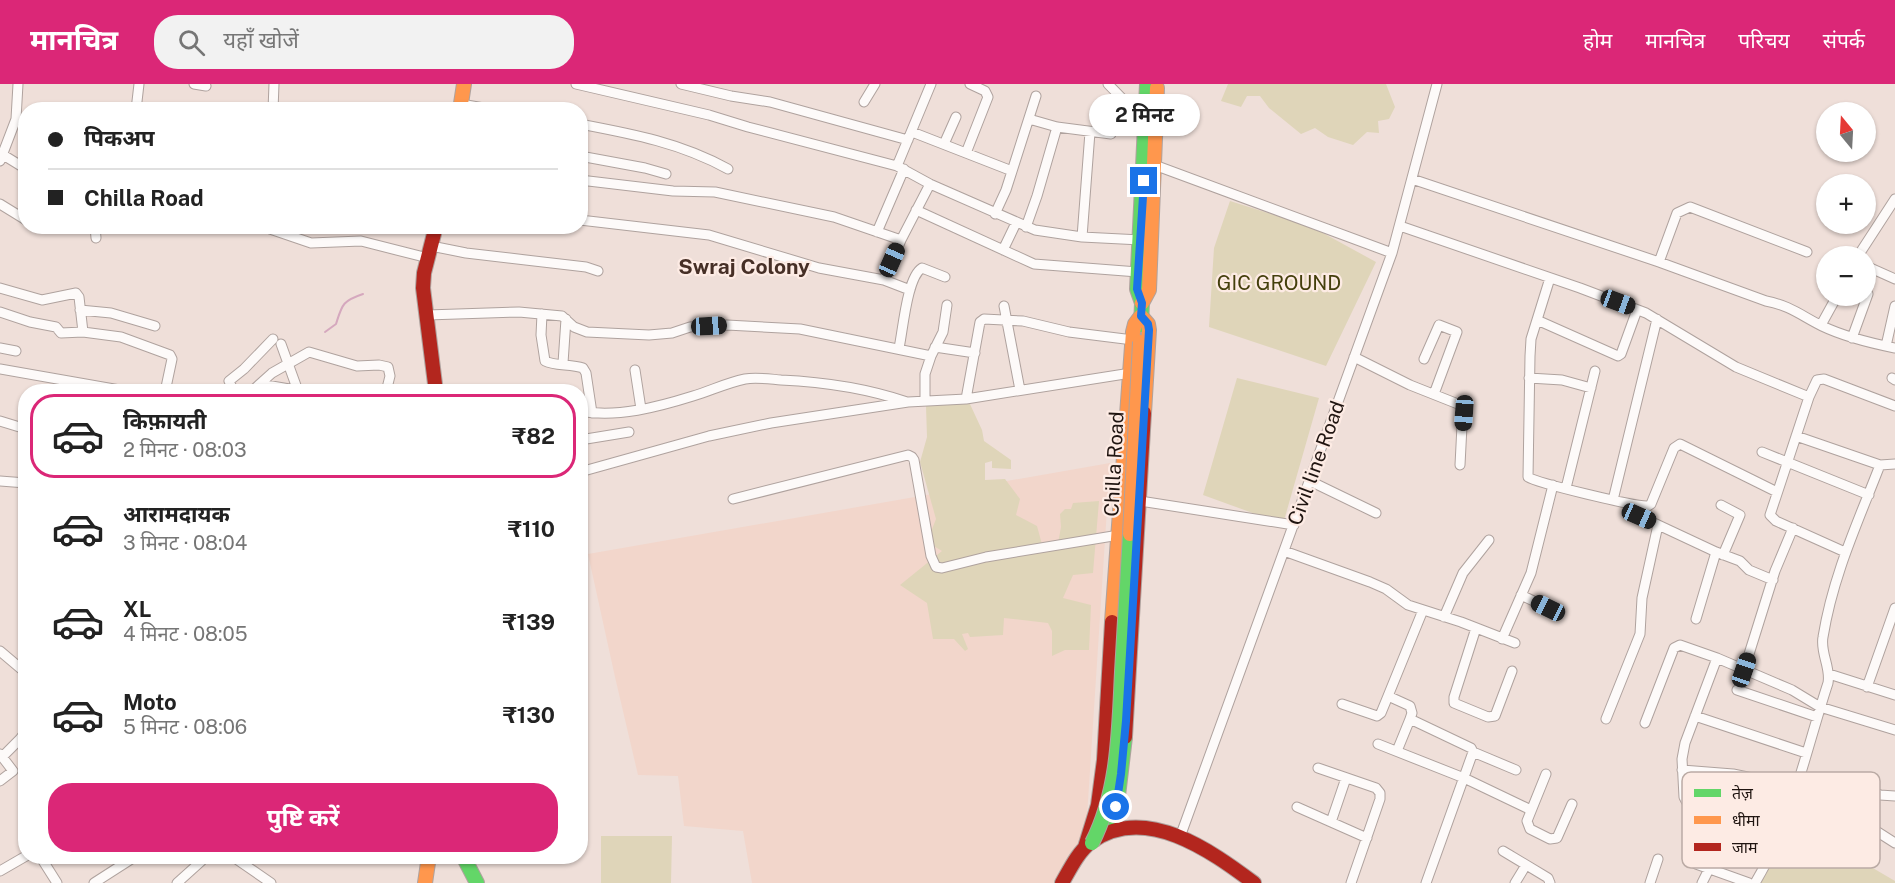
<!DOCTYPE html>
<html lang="hi">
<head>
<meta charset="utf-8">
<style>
  body { margin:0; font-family:"Public Sans","Noto Sans Devanagari",sans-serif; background:#f2f2f2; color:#222; height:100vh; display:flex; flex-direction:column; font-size:22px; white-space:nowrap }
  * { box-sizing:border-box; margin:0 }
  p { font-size:20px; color:#767676 }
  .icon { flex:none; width:33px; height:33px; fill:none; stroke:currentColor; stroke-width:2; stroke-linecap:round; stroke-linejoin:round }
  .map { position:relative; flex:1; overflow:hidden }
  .side { position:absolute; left:18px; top:300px; width:570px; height:480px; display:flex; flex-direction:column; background:#fff; border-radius:24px; box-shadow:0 2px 4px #0004 }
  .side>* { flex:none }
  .top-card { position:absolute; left:18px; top:18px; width:570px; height:132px; border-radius:24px; box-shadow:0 2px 4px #0004; display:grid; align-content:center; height:132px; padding:0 30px; background:#fff }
  .needle { width:39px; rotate:342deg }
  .buttons { position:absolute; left:1816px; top:18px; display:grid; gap:12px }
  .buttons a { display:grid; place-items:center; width:60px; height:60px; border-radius:50%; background:#fff; box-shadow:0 2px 4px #0004; font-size:30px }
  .end { position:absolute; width:27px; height:27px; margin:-14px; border:8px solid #1a73e8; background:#fff; box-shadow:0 0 0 3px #fff }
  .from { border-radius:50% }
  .bubble { position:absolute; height:42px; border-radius:21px; background:#fff; box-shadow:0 2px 4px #0004; font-size:20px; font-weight:700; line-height:42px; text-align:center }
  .car { position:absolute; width:18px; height:36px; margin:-18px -9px; border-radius:8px; box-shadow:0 0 4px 2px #0007; background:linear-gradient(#222 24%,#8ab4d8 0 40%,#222 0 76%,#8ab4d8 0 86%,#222 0) }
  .top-card b { display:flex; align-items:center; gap:21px; height:57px; font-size:22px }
  .top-card b+b { border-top:2px solid #e0e0e0 }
  .top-card i { width:15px; height:15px; background:#222 }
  ul { padding:10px 0 0; list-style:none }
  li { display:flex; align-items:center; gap:18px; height:84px; margin:0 12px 9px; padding:0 18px; border:3px solid transparent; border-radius:24px }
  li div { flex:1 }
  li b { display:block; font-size:22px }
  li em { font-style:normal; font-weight:700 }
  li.selected { border-color:#db2777 }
  li>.icon { width:54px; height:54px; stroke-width:1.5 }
  .button { display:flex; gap:12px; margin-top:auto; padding:12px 30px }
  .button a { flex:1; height:69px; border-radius:24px; background:#db2777; color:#fff; font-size:24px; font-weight:700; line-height:69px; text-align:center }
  header { display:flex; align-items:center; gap:36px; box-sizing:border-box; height:84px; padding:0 30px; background:#db2777; color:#fff }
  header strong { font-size:28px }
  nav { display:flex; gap:33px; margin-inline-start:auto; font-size:21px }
  .search { width:420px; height:54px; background:#f2f2f2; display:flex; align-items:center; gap:15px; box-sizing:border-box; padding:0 21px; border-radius:24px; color:#767676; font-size:22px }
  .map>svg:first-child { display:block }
  .built { fill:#f2d6cb }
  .green { fill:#dfd5b9 }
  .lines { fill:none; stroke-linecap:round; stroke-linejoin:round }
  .stream { stroke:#d5a8be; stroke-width:2 }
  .street-casing { stroke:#afa29e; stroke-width:11 }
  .fast-casing { stroke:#afa29e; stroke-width:16 }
  .slow-casing { stroke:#afa29e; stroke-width:16 }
  .jam-casing { stroke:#afa29e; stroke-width:16 }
  .street { stroke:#fdfaf9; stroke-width:9 }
  .fast { stroke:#63d668; stroke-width:14 }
  .slow { stroke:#ff974d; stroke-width:14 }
  .jam { stroke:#b3261e; stroke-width:14 }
  .fast-bridge-casing { stroke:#afa29e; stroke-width:16; stroke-linecap:butt }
  .slow-bridge-casing { stroke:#afa29e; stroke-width:16; stroke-linecap:butt }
  .fast-bridge { stroke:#63d668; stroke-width:14 }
  .slow-bridge { stroke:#ff974d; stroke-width:14 }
  .route { stroke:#1a73e8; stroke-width:8 }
  .labels { text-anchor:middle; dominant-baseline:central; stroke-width:4.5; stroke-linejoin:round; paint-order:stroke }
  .park-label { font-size:20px; fill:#443f0c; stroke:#fdebe4 }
  .street-label { font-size:20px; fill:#201511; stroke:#fdebe4 }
  .neighbourhood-label { font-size:21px; font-weight:bold; fill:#462f26; stroke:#fdebe4 }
  .key { fill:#fdebe4; stroke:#bbaba5; stroke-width:1.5 }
  .key-label { font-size:16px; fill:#201511 }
</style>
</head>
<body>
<header>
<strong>मानचित्र</strong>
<div class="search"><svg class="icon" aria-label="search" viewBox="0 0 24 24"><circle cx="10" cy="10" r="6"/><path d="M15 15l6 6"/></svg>यहाँ खोजें</div>
<nav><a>होम</a><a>मानचित्र</a><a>परिचय</a><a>संपर्क</a></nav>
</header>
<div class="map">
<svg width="1895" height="799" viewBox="0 0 1895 799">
  <rect width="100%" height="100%" fill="#efdfd9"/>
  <path class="built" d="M 1110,379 L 1086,748 L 1055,799 L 752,799 L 743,747 L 684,742 L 678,692 L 638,691 L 615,593 L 588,470 Z"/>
  <path class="green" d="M 1228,0 L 1386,0 L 1395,23 L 1389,35 L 1378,37 L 1379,49 L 1367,48 L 1353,61 L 1328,53 L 1315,44 L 1301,50 L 1269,24 L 1260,12 L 1247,12 L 1241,23 L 1221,17 Z
    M 1230,117 L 1312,143 L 1376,178 L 1326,282 L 1209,243 L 1214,164 Z
    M 1237,294 L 1319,314 L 1283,440 L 1203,411 Z
    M 969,318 L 982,346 L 984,357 L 1011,376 L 1011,385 L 992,384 L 992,377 L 985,379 L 985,396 L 1005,395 L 1020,415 L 1016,431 L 1037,442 L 1043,464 L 1057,465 L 1061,443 L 1060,430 L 1065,425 L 1071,425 L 1073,419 L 1099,417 L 1093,489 L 1073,491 L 1063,514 L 1091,521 L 1089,566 L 1065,566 L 1052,572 L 1052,547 L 1048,539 L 1004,534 L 1003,551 L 970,553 L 968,549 L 962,550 L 968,565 L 965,567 L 954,555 L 933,555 L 927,519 L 900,501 L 942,467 L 927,458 L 936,435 L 920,378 L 927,353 L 926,322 Z
    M 1813,749 L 1895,797 L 1895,799 L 1761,799 L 1776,771 L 1794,780 Z
    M 601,752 L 672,752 L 671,799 L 601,799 Z"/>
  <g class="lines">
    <path class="stream" d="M 325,248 L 336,240 C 342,221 342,217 363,210"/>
    <g class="street-casing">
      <path id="street" d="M 194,0 L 206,2
        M 576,0 L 709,31 L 748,43 L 897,82 L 930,100 L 1035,146 L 1082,153 L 1141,156
        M 681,0 L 731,12 L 770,18 L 908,56
        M 1108,0 L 1146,39
        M 864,18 L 875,0
        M 461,20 L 495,26
        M 136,26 L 139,0
        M 273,26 L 274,0
        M 1029,35 L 1057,43 L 1111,50
        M 580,40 C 633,50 681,59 728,85
        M 912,48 L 1012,87
        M 944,60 L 956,33
        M 0,69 L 26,85
        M 966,69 L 988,13 L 985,7 L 970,0
        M 580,72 L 645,84 L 666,90
        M 0,77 L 16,35 L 18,0
        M 1149,79 L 1392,169
        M 897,82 L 931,0
        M 1412,95 L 1659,178 L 1766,217 C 1791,222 1800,231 1822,242 C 1845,253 1870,259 1895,264
        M 580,96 L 673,107 L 715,108 L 834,133 L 901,156
        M 0,120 L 26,136
        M 916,126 L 1034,180 L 1138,188
        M 995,130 L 1006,106 L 1036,12
        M 580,136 L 709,151 L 819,184 L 884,196 L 910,206
        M 95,142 L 96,154
        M 1400,142 L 1580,204 L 1646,229 L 1736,283 L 1809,313
        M 1026,143 L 1037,112 L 1057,43
        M 270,145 L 311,159 L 361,157 L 428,174
        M 877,148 L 904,85
        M 1082,153 L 1090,48
        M 431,162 L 466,169 L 586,183 L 598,187
        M 1003,166 L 1016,139
        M 1858,172 L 1895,115
        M 1659,178 L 1677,129 L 1690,123 L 1807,168
        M 1866,182 L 1895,195
        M 1550,194 L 1531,255 L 1530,272 L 1528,393 C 1537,399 1636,423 1648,422 L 1651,420 L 1674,364 L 1680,360 L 1777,408
        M 884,196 L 901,156 L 930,100
        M 0,204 L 42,216 L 76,209 L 79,213 L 83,248
        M 1004,222 L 1020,306
        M 80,226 L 111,229 L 155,242
        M 0,228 L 30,238 L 56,243 L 61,249 L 83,248 L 121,253 L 170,271 L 172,275 L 165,308
        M 542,230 L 541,251 L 545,277 C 554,282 571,280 583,284 L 586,289 L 592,329
        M 427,231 L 519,228 L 562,232 L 574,243 L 587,248 L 649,251 L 672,249 L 690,243 L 727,241 L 800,245 L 931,272
        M 1537,236 L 1618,272 L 1621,270 L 1637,226
        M 1821,241 L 1837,212
        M 1852,254 L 1868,210
        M 281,260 L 298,307
        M 1886,262 L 1895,222
        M 935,263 L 975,269
        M 0,264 L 16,267
        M 899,264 C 903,246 907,193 922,184 L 945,193
        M 1354,273 L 1410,301 L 1463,322 L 1460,381
        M 1424,275 L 1439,241 L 1457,248 L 1434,310
        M 563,279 L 566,235
        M 0,285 L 131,308
        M 635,286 L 641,325
        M 1529,294 L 1562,296 L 1591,304
        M 1892,294 L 1895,296
        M 260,300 L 301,307
        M 234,308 L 229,297 L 244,285 L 273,255
        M 251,308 L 272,289 L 309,268 L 357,282 L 379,281 L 388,283 L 390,292 L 386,308
        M 966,315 L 1131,289
        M 925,317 L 925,290 L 931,272 L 943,248 L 947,221
        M 580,327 C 617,334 658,323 693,312 C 710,307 726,299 745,295 C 756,293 769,295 781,296 C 824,298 866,304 907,318
        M 0,337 L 26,345
        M 1796,352 L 1880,381
        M 580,356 L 629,348
        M 1762,368 L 1869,411
        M 580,388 L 709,352 L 771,339 L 908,318 L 966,315 L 980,238 L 984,235 L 1023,237 L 1069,248 L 1133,256
        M 0,397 L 26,399
        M 1310,397 L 1376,429
        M 1566,404 L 1595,287
        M 733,415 L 908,371 L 912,373 L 914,376 L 931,472 L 936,483 L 942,484 L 986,473 L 1119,451
        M 1613,416 L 1657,235
        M 1140,417 L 1294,441
        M 1635,421 L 1637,430 L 1639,432 L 1716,468 L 1740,477 L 1749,486 L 1773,496
        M 1721,421 L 1740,431 L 1723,471
        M 1284,467 L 1370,498 L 1386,505 L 1408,521 L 1461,538 L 1515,559
        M 1845,468 L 1776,437 L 1770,431 L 1809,313 L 1817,296 L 1824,295 L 1895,322
        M 1521,511 L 1548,524
        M 1423,526 L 1388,612 L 1410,622 L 1412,629 L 1410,635 L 1471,664 L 1473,668 L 1426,799
        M 1444,533 L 1463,489 L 1489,456
        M 1696,535 L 1716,468
        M 1476,544 L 1454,613 L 1454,619 L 1488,633 L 1495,632 L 1512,587
        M 1502,555 L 1531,489 L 1553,401
        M 0,567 L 26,589
        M 1717,574 L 1685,659 L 1682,675 L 1684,713 L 1686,717 L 1692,721 L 1716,724 L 1781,746
        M 1744,586 L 1775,487 L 1793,444
        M 1829,590 L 1895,611
        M 1867,603 L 1895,524
        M 1737,606 L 1817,633
        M 1342,620 L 1377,632 L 1381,629 L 1388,612
        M 1695,632 L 1806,669
        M 1606,635 L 1640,550 L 1642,514 L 1658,441
        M 1645,639 L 1674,564 L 1680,561 L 1717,574 L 1792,606 L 1820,623 L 1895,646
        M 1378,660 L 1464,694 L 1531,726
        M 1397,667 L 1410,635
        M 1473,668 L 1516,686
        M 0,670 L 13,687 L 0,697
        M 2,673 L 20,655 L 26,647
        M 1318,684 L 1376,704 L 1380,709 L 1380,715 L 1351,799
        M 1682,686 L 1733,690 L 1797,703
        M 1546,690 L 1527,737 L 1530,745 L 1550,755 L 1557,754 L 1572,720
        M 1852,697 L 1880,711 L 1895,712
        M 1297,723 L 1367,754
        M 1331,738 L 1346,694
        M 1707,742 L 1695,774 L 1696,780 L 1749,799
        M 1873,745 L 1895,759
        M 1180,753 L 1392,169 L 1437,0
        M 1503,767 L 1548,794 L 1550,799
        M 40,772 L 57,799
        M 232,772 L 271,799
        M 0,787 L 26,772
        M 94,799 L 136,772
        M 177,799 L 207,772
        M 1515,799 L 1526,781
        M 1650,799 L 1658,775
        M 1702,799 L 1709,785
        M 1755,799 C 1792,738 1806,666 1828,599 C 1831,583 1820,569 1823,553 C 1833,491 1858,438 1880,381 L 1895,380"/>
    </g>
    <g class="fast-casing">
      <path id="fast" d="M 1141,241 L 1142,219 L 1137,205 L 1147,0
        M 1109,748 L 1118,712 L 1125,653
        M 463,772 L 477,799"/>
    </g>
    <g class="slow-casing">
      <path id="slow" d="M 460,26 L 464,0
        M 1142,219 L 1149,206 L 1157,4
        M 1112,538 L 1133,248 L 1135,240 L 1141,232 L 1148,240 L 1149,246 L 1144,329
        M 425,799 L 429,772"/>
    </g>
    <g class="jam-casing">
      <path id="jam" d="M 436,142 L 424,189 L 423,204 L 436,308
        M 1125,653 L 1144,329
        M 1085,763 L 1098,721 L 1104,676 L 1112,538
        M 1062,799 C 1070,785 1078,768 1091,758 C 1145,719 1211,767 1254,799"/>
    </g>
    <use href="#street" class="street"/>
    <use href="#fast" class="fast"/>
    <use href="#slow" class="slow"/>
    <use href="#jam" class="jam"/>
    <g class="fast-bridge-casing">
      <path id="fast-bridge" d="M 1092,759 C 1119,706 1119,646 1122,588 C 1125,542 1127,496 1130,450"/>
    </g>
    <g class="slow-bridge-casing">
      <path id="slow-bridge" d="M 1130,450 L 1140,258"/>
    </g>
    <use href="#fast-bridge" class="fast-bridge"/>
    <use href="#slow-bridge" class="slow-bridge"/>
  </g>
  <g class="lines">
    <path class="route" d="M 1116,723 L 1121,690 L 1126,637 L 1149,246 L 1148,240 L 1141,232 L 1142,219 L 1137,205 L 1144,97"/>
  </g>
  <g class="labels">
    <g class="park-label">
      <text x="1279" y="199">GIC GROUND</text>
    </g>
    <g class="street-label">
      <text transform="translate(1316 379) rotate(-70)">Civil line Road</text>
      <text transform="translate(1114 380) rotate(-87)">Chilla Road</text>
    </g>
    <g class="neighbourhood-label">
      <text x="744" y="182">Swraj Colony</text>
    </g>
  </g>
  <rect x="1682" y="688" width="198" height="96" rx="9" class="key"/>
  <rect x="1694" y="705" width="27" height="8" fill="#63d668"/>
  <rect x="1694" y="732" width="27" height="8" fill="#ff974d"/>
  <rect x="1694" y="759" width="27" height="8" fill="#b3261e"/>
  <g class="key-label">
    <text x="1732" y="715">तेज़</text>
    <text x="1732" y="742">धीमा</text>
    <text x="1732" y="769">जाम</text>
  </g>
</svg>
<div class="buttons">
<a><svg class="needle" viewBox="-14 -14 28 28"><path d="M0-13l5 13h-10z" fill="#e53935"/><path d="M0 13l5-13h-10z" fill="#767676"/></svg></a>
<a>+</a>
<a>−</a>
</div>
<i class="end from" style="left:1116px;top:723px"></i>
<i class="end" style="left:1144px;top:97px"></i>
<div class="bubble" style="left:1089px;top:10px;width:111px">2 मिनट</div>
<i class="car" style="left:892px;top:176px;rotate:24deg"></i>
<i class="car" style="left:1618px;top:218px;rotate:110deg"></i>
<i class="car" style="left:709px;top:242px;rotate:87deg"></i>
<i class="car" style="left:1464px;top:329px;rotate:184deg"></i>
<i class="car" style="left:1639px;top:432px;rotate:114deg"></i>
<i class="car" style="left:1548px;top:524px;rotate:296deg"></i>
<i class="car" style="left:1744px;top:586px;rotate:19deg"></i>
<div class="top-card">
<b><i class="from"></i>पिकअप</b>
<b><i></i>Chilla Road</b>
</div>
<section class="side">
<ul>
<li class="selected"><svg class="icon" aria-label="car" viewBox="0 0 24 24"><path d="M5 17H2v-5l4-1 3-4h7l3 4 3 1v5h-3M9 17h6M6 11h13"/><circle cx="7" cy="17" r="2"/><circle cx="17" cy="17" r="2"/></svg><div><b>किफ़ायती</b><p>2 मिनट · 08:03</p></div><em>₹82</em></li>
<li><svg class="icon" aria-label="car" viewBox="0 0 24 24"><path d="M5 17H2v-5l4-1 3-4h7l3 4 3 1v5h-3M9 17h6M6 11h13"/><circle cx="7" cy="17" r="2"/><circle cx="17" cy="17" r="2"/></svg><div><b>आरामदायक</b><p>3 मिनट · 08:04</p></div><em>₹110</em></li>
<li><svg class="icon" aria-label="car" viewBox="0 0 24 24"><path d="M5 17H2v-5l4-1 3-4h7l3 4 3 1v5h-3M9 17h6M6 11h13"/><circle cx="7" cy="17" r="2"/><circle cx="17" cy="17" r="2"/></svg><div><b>XL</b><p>4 मिनट · 08:05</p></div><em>₹139</em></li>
<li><svg class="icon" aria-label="car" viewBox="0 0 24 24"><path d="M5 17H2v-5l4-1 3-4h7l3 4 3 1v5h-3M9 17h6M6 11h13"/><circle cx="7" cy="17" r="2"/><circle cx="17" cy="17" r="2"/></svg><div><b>Moto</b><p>5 मिनट · 08:06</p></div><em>₹130</em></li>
</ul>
<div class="button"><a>पुष्टि करें</a></div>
</section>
</div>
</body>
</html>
